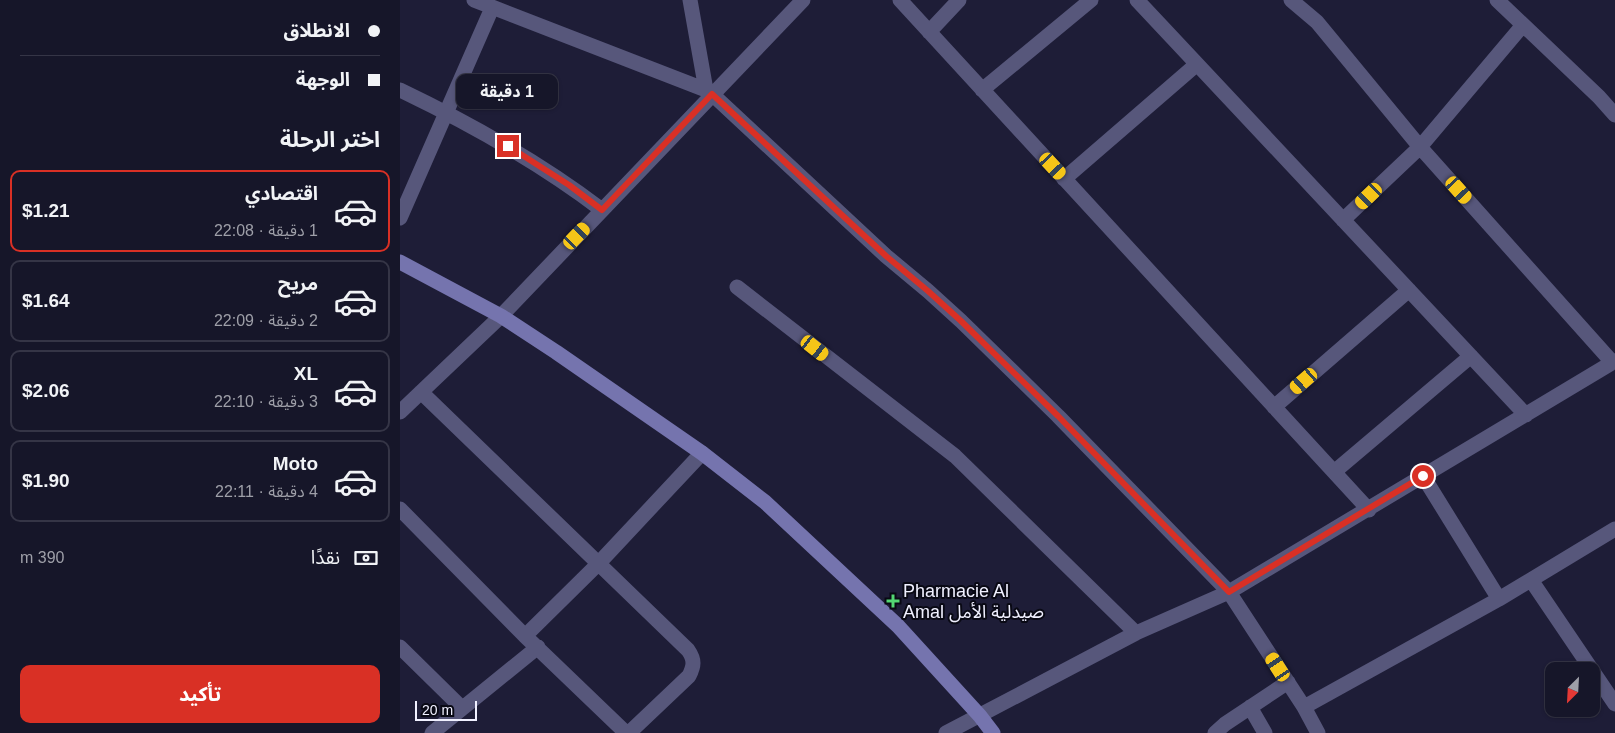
<!DOCTYPE html>
<html lang="ar">
<head>
<meta charset="utf-8">
<style>
  body { margin:0; font-family:Arial,"Noto Sans Arabic",sans-serif; background:#1f1f31; color:#f1f3f6; direction:rtl; height:100vh; display:flex; flex-direction:column; font-size:19px; white-space:nowrap }
  * { box-sizing:border-box; margin:0 }
  p { font-size:16px; color:#9e9fa8 }
  .icon { flex:none; width:28px; height:28px; fill:none; stroke:currentColor; stroke-width:2; stroke-linecap:round; stroke-linejoin:round }
  .map { position:relative; flex:1; overflow:hidden; direction:ltr }
  .side { display:flex; flex-direction:column; background:#161629; width:400px }
  .side>* { flex:none }
  .banner { display:grid; align-content:center; height:110px; padding:0 20px; background:#161629 }
  .needle { width:32px; rotate:204deg }
  .tools { position:absolute; left:1145px; top:662px; display:grid; gap:10px }
  .tools a { display:grid; place-items:center; width:55px; height:55px; border-radius:10px; background:#161629; box-shadow:0 1px 4px #0004,0 0 0 1px #353546; font-size:25px }
  .scale { position:absolute; left:15px; bottom:12px; width:62px; box-sizing:border-box; padding-left:5px; border:2px solid #f0f0ff; border-top:0; font-size:14px; line-height:18px; white-space:nowrap; color:#f0f0ff; -webkit-text-stroke:4px #090914; paint-order:stroke }
  .end { position:absolute; width:22px; height:22px; margin:-11px; border:6px solid #d93025; background:#fff; box-shadow:0 0 0 2px #fff }
  .from { border-radius:50% }
  .bubble { position:absolute; height:35px; border-radius:10px; background:#161629; box-shadow:0 1px 4px #0004,0 0 0 1px #353546; font-size:16px; font-weight:700; line-height:35px; text-align:center; direction:rtl }
  .car { position:absolute; width:15px; height:30px; margin:-15px -8px; border-radius:6px; box-shadow:0 0 4px 1px #0007; background:linear-gradient(#f5c518 24%,#345 0 40%,#f5c518 0 76%,#345 0 86%,#f5c518 0) }
  .banner b { display:flex; align-items:center; gap:18px; height:48px; font-size:19px }
  .banner b+b { border-top:1px solid #353546 }
  .banner i { width:12px; height:12px; background:#f1f3f6 }
  ul { padding:0; list-style:none }
  li { display:flex; align-items:center; gap:15px; height:82px; margin:0 10px 8px; padding:0 10px; border:2px solid #353546; border-radius:10px }
  li div { flex:1 }
  li b { display:block; font-size:19px }
  li em { font-style:normal; font-weight:700 }
  li.active { border-color:#d93025 }
  li>.icon { width:45px; height:45px; stroke-width:1.5 }
  h2 { padding:0 20px; font-size:22px; line-height:60px }
  .pay { display:flex; align-items:center; gap:12px; height:55px; padding:0 20px; font-size:19px }
  .pay p { margin-inline-start:auto }
  .cta { display:flex; gap:10px; margin-top:auto; padding:10px 20px }
  .cta a { flex:1; height:58px; border-radius:10px; background:#d93025; color:#fff; font-size:20px; font-weight:700; line-height:58px; text-align:center }
  main { display:flex; flex:1; min-height:0 }
  .map>svg:first-child { display:block }
  .lines { fill:none; stroke-linecap:round; stroke-linejoin:round }
  .street { stroke:#57577b; stroke-width:15 }
  .secondary { stroke:#7574ae; stroke-width:15 }
  .route { stroke:#d93025; stroke-width:6 }
  .poi-dot { fill:#53d673; stroke:#090914; stroke-width:2 }
  .labels { text-anchor:middle; dominant-baseline:central; stroke-width:4; stroke-linejoin:round; paint-order:stroke }
  .poi-label { font-size:18px; fill:#f0f0ff; stroke:#090914; text-anchor:start }
</style>
</head>
<body>
<main>
<div class="map">
<svg width="1215" height="733" viewBox="0 0 1215 733">
  <rect width="100%" height="100%" fill="#1e1d37"/>
  <g class="lines">
    <path class="street" d="M 74,0 L 306,90 L 312,94 L 486,256 L 528,291 L 561,321 L 658,416 L 829,592 L 904,707 L 918,733
      M 290,0 L 306,90
      M 500,0 L 969,510
      M 737,0 L 1126,415
      M 891,0 L 917,22 L 1020,147 L 1212,362
      M 1097,0 L 1199,97 L 1215,115
      M 529,32 L 559,0
      M 0,90 C 71,124 139,162 202,210
      M 582,90 L 691,0
      M 664,179 L 797,64
      M 0,218 L 92,8
      M 943,220 L 1020,147 L 1123,25
      M 337,287 L 555,456 L 736,633
      M 21,392 L 288,650 C 295,660 294,666 289,676 L 229,733
      M 874,407 L 1009,290
      M 0,412 L 101,316 L 403,0
      M 934,472 L 1071,356
      M 1023,476 L 1099,599
      M 0,509 L 125,636 L 226,733
      M 1131,580 L 1215,704
      M 125,636 L 198,564 L 302,453
      M 0,647 L 62,708
      M 850,707 L 865,733
      M 904,707 L 1099,599 L 1215,529
      M 32,733 L 138,647
      M 546,733 L 736,633 L 829,592 L 1215,361
      M 815,733 L 825,724 L 888,682"/>
    <path class="secondary" d="M 0,262 L 101,316 L 156,352 L 302,453 L 365,502 L 498,626 L 580,716 L 593,733"/>
  </g>
  <g class="lines">
    <path class="route" d="M 108,146 L 169,185 L 202,210 L 312,94 L 486,256 L 528,291 L 561,321 L 658,416 L 829,592 L 1023,476"/>
  </g>
  <path class="poi-dot" d="M490.5 593.5h5v5h5v5h-5v5h-5v-5h-5v-5h5z"/>
  <g class="labels">
    <g class="poi-label">
      <text x="503" y="591">Pharmacie Al<tspan x="503" dy="21">Amal صيدلية الأمل</tspan></text>
    </g>
  </g>
</svg>
<div class="tools">
<a><svg class="needle" viewBox="-14 -14 28 28"><path d="M0-13l5 13h-10z" fill="#e53935"/><path d="M0 13l5-13h-10z" fill="#9e9fa8"/></svg></a>
</div>
<div class="scale">20 m</div>
<i class="end from" style="left:1023px;top:476px"></i>
<i class="end" style="left:108px;top:146px"></i>
<div class="bubble" style="left:56px;top:74px;width:102px">1 دقيقة</div>
<i class="car" style="left:653px;top:166px;rotate:137deg"></i>
<i class="car" style="left:1059px;top:190px;rotate:138deg"></i>
<i class="car" style="left:969px;top:196px;rotate:226deg"></i>
<i class="car" style="left:177px;top:236px;rotate:44deg"></i>
<i class="car" style="left:415px;top:348px;rotate:128deg"></i>
<i class="car" style="left:904px;top:381px;rotate:229deg"></i>
<i class="car" style="left:878px;top:667px;rotate:327deg"></i>
</div>
<section class="side">
<div class="banner">
<b><i class="from"></i>الانطلاق</b>
<b><i></i>الوجهة</b>
</div>
<h2>اختر الرحلة</h2>
<ul>
<li class="active"><svg class="icon" aria-label="car" viewBox="0 0 24 24"><path d="M5 17H2v-5l4-1 3-4h7l3 4 3 1v5h-3M9 17h6M6 11h13"/><circle cx="7" cy="17" r="2"/><circle cx="17" cy="17" r="2"/></svg><div><b>اقتصادي</b><p>1 دقيقة · 22:08</p></div><em>$1.21</em></li>
<li><svg class="icon" aria-label="car" viewBox="0 0 24 24"><path d="M5 17H2v-5l4-1 3-4h7l3 4 3 1v5h-3M9 17h6M6 11h13"/><circle cx="7" cy="17" r="2"/><circle cx="17" cy="17" r="2"/></svg><div><b>مريح</b><p>2 دقيقة · 22:09</p></div><em>$1.64</em></li>
<li><svg class="icon" aria-label="car" viewBox="0 0 24 24"><path d="M5 17H2v-5l4-1 3-4h7l3 4 3 1v5h-3M9 17h6M6 11h13"/><circle cx="7" cy="17" r="2"/><circle cx="17" cy="17" r="2"/></svg><div><b>XL</b><p>3 دقيقة · 22:10</p></div><em>$2.06</em></li>
<li><svg class="icon" aria-label="car" viewBox="0 0 24 24"><path d="M5 17H2v-5l4-1 3-4h7l3 4 3 1v5h-3M9 17h6M6 11h13"/><circle cx="7" cy="17" r="2"/><circle cx="17" cy="17" r="2"/></svg><div><b>Moto</b><p>4 دقيقة · 22:11</p></div><em>$1.90</em></li>
</ul>
<div class="pay"><svg class="icon" aria-label="cash" viewBox="0 0 24 24"><path d="M3 7h18v10H3z"/><circle cx="12" cy="12" r="2"/></svg>نقدًا<p>390 m</p></div>
<div class="cta"><a>تأكيد</a></div>
</section>
</main>
</body>
</html>
